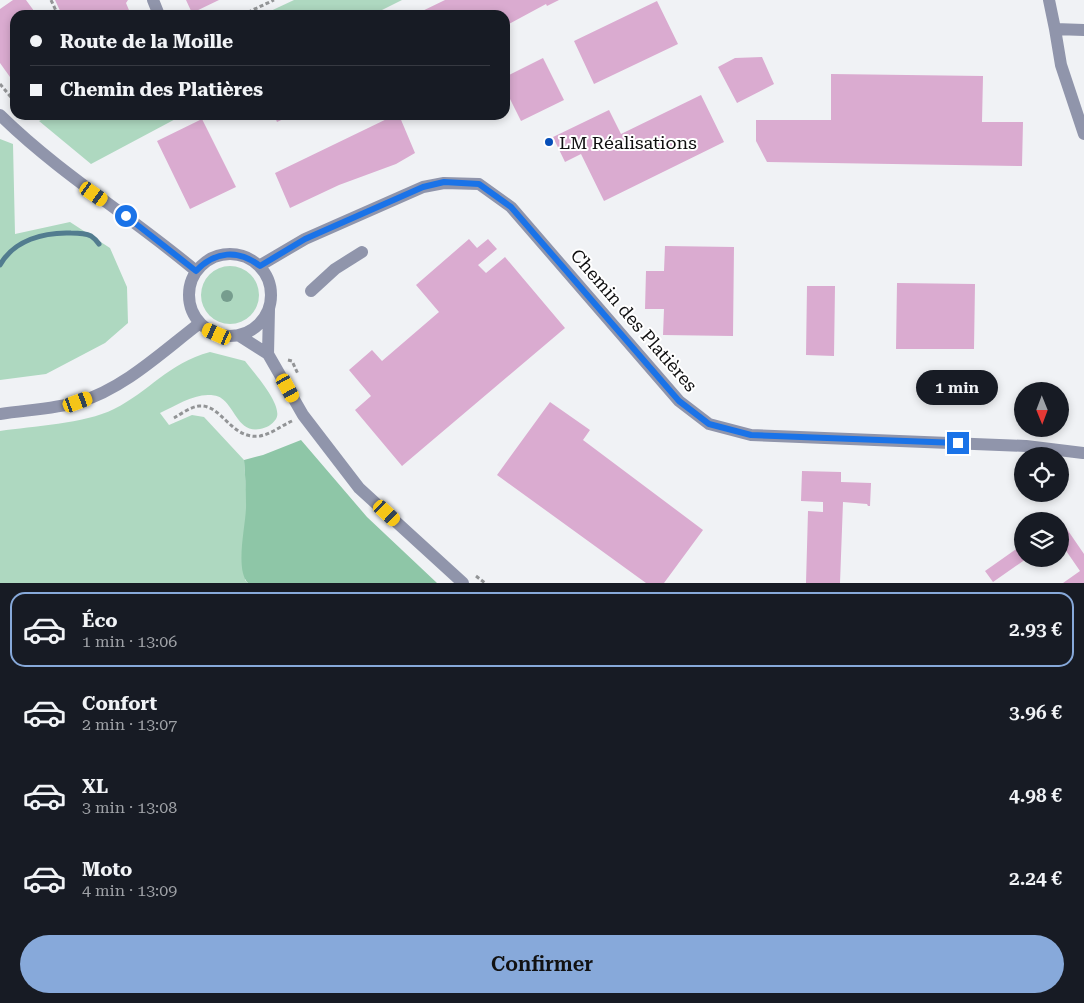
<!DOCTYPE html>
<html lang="fr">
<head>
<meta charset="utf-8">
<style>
  body { margin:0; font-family:"Roboto Serif",serif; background:#242831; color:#f1f3f6; height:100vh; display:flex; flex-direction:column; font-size:19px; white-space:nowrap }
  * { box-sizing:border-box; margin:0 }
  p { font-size:16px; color:#9ea1a6 }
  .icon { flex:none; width:28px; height:28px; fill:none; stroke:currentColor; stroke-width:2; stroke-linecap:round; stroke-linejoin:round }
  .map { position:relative; height:583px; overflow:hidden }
  .side { display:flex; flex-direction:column; background:#171b24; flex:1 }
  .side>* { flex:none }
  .hud { position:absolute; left:10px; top:10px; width:500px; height:110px; border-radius:15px; box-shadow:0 2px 8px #0003; display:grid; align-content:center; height:110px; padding:0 20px; background:#171b24 }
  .needle { width:32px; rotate:179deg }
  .fabs { position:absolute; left:1014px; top:382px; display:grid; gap:10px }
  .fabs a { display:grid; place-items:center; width:55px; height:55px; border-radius:50%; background:#171b24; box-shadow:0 2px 8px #0003; font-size:25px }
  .end { position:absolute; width:22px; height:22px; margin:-11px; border:6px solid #1a73e8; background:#fff; box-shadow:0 0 0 2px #fff }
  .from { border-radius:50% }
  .bubble { position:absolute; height:35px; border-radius:18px; background:#171b24; box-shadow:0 2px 8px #0003; font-size:16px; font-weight:600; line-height:35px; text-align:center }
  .car { position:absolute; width:15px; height:30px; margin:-15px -8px; border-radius:6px; box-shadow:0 0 4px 1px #0007; background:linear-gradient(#f5c518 24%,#345 0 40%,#f5c518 0 76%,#345 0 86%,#f5c518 0) }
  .hud b { display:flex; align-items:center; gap:18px; height:48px; font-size:19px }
  .hud b+b { border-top:1px solid #363941 }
  .hud i { width:12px; height:12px; background:#f1f3f6 }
  ul { padding:9px 0 0; list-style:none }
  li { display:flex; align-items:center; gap:15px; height:75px; margin:0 10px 8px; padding:0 10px; border:2px solid transparent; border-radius:15px }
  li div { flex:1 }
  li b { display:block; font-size:19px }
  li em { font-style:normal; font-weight:600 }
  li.active { border-color:#87a9da }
  li>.icon { width:45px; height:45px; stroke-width:1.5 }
  .cta { display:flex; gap:10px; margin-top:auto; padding:10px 20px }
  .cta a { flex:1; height:58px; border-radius:30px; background:#87a9da; color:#111; font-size:20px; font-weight:600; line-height:58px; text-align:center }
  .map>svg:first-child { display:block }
  .green { fill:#aed8c0 }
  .forest { fill:#8ec6a7 }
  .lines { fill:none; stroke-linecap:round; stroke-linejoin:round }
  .stream { stroke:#527c8f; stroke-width:5 }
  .building { fill:#daabd0 }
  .path { stroke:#929496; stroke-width:3; stroke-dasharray:4 2.5; stroke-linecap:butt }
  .minor { stroke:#9095ab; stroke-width:12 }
  .tree { fill:#769d8e }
  .route { stroke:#1a73e8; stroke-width:6 }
  .poi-dot { fill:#064eb8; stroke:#fff; stroke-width:2 }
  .labels { text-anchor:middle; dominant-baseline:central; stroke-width:4; stroke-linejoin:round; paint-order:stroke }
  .poi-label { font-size:18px; fill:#0f0f10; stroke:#fff; text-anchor:start }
  .street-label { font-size:18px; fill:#0f0f10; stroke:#fff }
</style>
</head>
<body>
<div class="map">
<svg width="1084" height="583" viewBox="0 0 1084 583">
  <rect width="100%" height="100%" fill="#f0f2f5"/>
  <path class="green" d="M 294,0 L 402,0 L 372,15 L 262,15 Z
    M 52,115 L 183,115 L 91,164 L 39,121 Z
    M 0,139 L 13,144 L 15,234 L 70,222 L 110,248 L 127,287 L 128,323 L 105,343 L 46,374 L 0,380 Z
    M201 295a29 29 0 1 1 58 0a29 29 0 1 1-58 0Z
    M 210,352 L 245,361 C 254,373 284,406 276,419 C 272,425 266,428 260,429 C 238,433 235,407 221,398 C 219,396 213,395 210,395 C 193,394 175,406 160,413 L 169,425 L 192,415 L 204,417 L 244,460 L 247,504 L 245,580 L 248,583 L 0,583 L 0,431 C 33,426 84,424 114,409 C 149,392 168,363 210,352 Z"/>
  <path class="forest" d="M 301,440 L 367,517 L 437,583 L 248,583 C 234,568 247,522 246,503 C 246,488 245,474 244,460 L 263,455 Z"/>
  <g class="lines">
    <path class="stream" d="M 0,265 C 14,240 44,232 71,233 C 77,233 85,233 91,236 C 94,238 97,241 99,244"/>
  </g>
  <path class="building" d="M 13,0 L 26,0 L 37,15 L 15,15 L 15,84 L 0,63 L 0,9 Z
    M 55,0 L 128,0 L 126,3 L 131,15 L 62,15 Z
    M 186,0 L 219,0 L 192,13 Z
    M 445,0 L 559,0 L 547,6 L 546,4 L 505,26 L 505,15 L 414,15 Z
    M 657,1 L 678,44 L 594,84 L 574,41 Z
    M 762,57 L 774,84 L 737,103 L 718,67 L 735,58 Z
    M 543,58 L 564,100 L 521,121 L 505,89 L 505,77 Z
    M 831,74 L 983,76 L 982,122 L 1023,122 L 1022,166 L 767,162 L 756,141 L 756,120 L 831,120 Z
    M 701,95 L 724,142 L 604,201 L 581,154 L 565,162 L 553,137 L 609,110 L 621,134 Z
    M 274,115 L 292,115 L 277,122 Z
    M 395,115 L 399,115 L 415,153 L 396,164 L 339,185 L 290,208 L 275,173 Z
    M 202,119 L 236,187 L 190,209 L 157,141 Z
    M 469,239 L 477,248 L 488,239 L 497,249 L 478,265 L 486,273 L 505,257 L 565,328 L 402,466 L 355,410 L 371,396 L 349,370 L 372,350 L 382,361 L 439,312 L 416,285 Z
    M 665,246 L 734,247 L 733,336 L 663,335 L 664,309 L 645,309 L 646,271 L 664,271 Z
    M 897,283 L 975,284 L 974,349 L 896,349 Z
    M 807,286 L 835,286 L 834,356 L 806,355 Z
    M 550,402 L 590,430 L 583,440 L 703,530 L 664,583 L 646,583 L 497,475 Z
    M 802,471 L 841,472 L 841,482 L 871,483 L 870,506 L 868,506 L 867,504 L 843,502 L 840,583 L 806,583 L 808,511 L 823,512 L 823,502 L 801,501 Z
    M 1060,519 L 1084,554 L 1084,583 L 1063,583 L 1080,571 L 1060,542 L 1060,521 L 1057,521 Z
    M 1022,545 L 1022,559 L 1026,559 L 993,582 L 985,571 Z"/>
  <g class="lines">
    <path class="path" d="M 51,0 L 58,15
      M 242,15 L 274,0
      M 0,84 L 15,102
      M 28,115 L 32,115
      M 288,360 L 292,361 L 298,374
      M 174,418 C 181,414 190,407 199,406 C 222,404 231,440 260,436 C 271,434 281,426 292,421
      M 476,576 L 485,583"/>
    <path class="minor" d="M 153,0 L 159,15
      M 1049,0 L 1055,29
      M 1084,30 L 1055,29 L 1061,65 L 1084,134
      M 0,115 C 60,174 132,217 196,271
      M189 295a41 41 0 1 1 82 0a41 41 0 1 1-82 0Z
      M 259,266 L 305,239 L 423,187 L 444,183 L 479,184 L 511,207 L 679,401 L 709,424 L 751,435 L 1026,446 L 1083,453
      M 311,291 L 335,269 L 362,252
      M 238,335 L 268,354 L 303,415 L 359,488 L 463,583
      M 268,354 L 269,309
      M 0,414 C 26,410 54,409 79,402 C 125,388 163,351 200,323"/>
  </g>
  <circle class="tree" cx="227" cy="296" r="6"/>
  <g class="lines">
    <path class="route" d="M 126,216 L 196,271 C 215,251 238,249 260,266 L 305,239 L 423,187 L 444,182 L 479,184 L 511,207 L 679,401 L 709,424 L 751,435 L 958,443"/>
  </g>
  <circle class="poi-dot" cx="549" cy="142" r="5"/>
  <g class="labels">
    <g class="poi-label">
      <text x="559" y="142">LM Réalisations</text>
    </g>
    <g class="street-label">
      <text transform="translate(634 320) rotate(49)">Chemin des Platières</text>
    </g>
  </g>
</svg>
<div class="fabs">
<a><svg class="needle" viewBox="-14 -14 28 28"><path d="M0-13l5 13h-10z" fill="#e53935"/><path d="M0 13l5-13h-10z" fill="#9ea1a6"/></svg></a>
<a><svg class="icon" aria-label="locate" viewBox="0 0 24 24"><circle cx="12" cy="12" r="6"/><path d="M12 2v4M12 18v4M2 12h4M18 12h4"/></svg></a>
<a><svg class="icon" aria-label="layers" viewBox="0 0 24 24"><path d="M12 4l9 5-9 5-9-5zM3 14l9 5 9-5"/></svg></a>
</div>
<i class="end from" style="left:126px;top:216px"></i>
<i class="end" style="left:958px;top:443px"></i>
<div class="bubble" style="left:916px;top:370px;width:82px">1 min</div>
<i class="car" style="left:94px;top:194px;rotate:125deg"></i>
<i class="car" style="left:217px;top:334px;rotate:294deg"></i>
<i class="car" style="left:288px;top:388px;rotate:151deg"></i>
<i class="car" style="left:78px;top:402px;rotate:70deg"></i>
<i class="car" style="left:387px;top:513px;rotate:133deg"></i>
<div class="hud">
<b><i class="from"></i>Route de la Moille</b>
<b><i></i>Chemin des Platières</b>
</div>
</div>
<section class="side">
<ul>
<li class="active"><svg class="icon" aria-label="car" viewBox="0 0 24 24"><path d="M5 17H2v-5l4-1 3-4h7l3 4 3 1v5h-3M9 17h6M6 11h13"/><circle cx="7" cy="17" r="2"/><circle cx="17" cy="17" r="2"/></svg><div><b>Éco</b><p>1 min · 13:06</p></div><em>2.93 €</em></li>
<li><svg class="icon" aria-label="car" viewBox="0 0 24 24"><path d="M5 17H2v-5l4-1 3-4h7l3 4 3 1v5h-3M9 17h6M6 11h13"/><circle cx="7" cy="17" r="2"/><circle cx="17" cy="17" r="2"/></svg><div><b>Confort</b><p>2 min · 13:07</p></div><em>3.96 €</em></li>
<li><svg class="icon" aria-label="car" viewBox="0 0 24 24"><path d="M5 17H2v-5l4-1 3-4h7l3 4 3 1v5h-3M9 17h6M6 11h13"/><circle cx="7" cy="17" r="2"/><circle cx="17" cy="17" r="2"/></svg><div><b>XL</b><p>3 min · 13:08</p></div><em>4.98 €</em></li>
<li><svg class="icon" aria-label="car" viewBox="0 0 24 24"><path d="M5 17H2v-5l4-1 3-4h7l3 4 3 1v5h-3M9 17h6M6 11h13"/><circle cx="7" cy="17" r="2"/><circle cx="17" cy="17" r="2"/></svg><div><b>Moto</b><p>4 min · 13:09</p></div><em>2.24 €</em></li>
</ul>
<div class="cta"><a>Confirmer</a></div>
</section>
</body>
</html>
